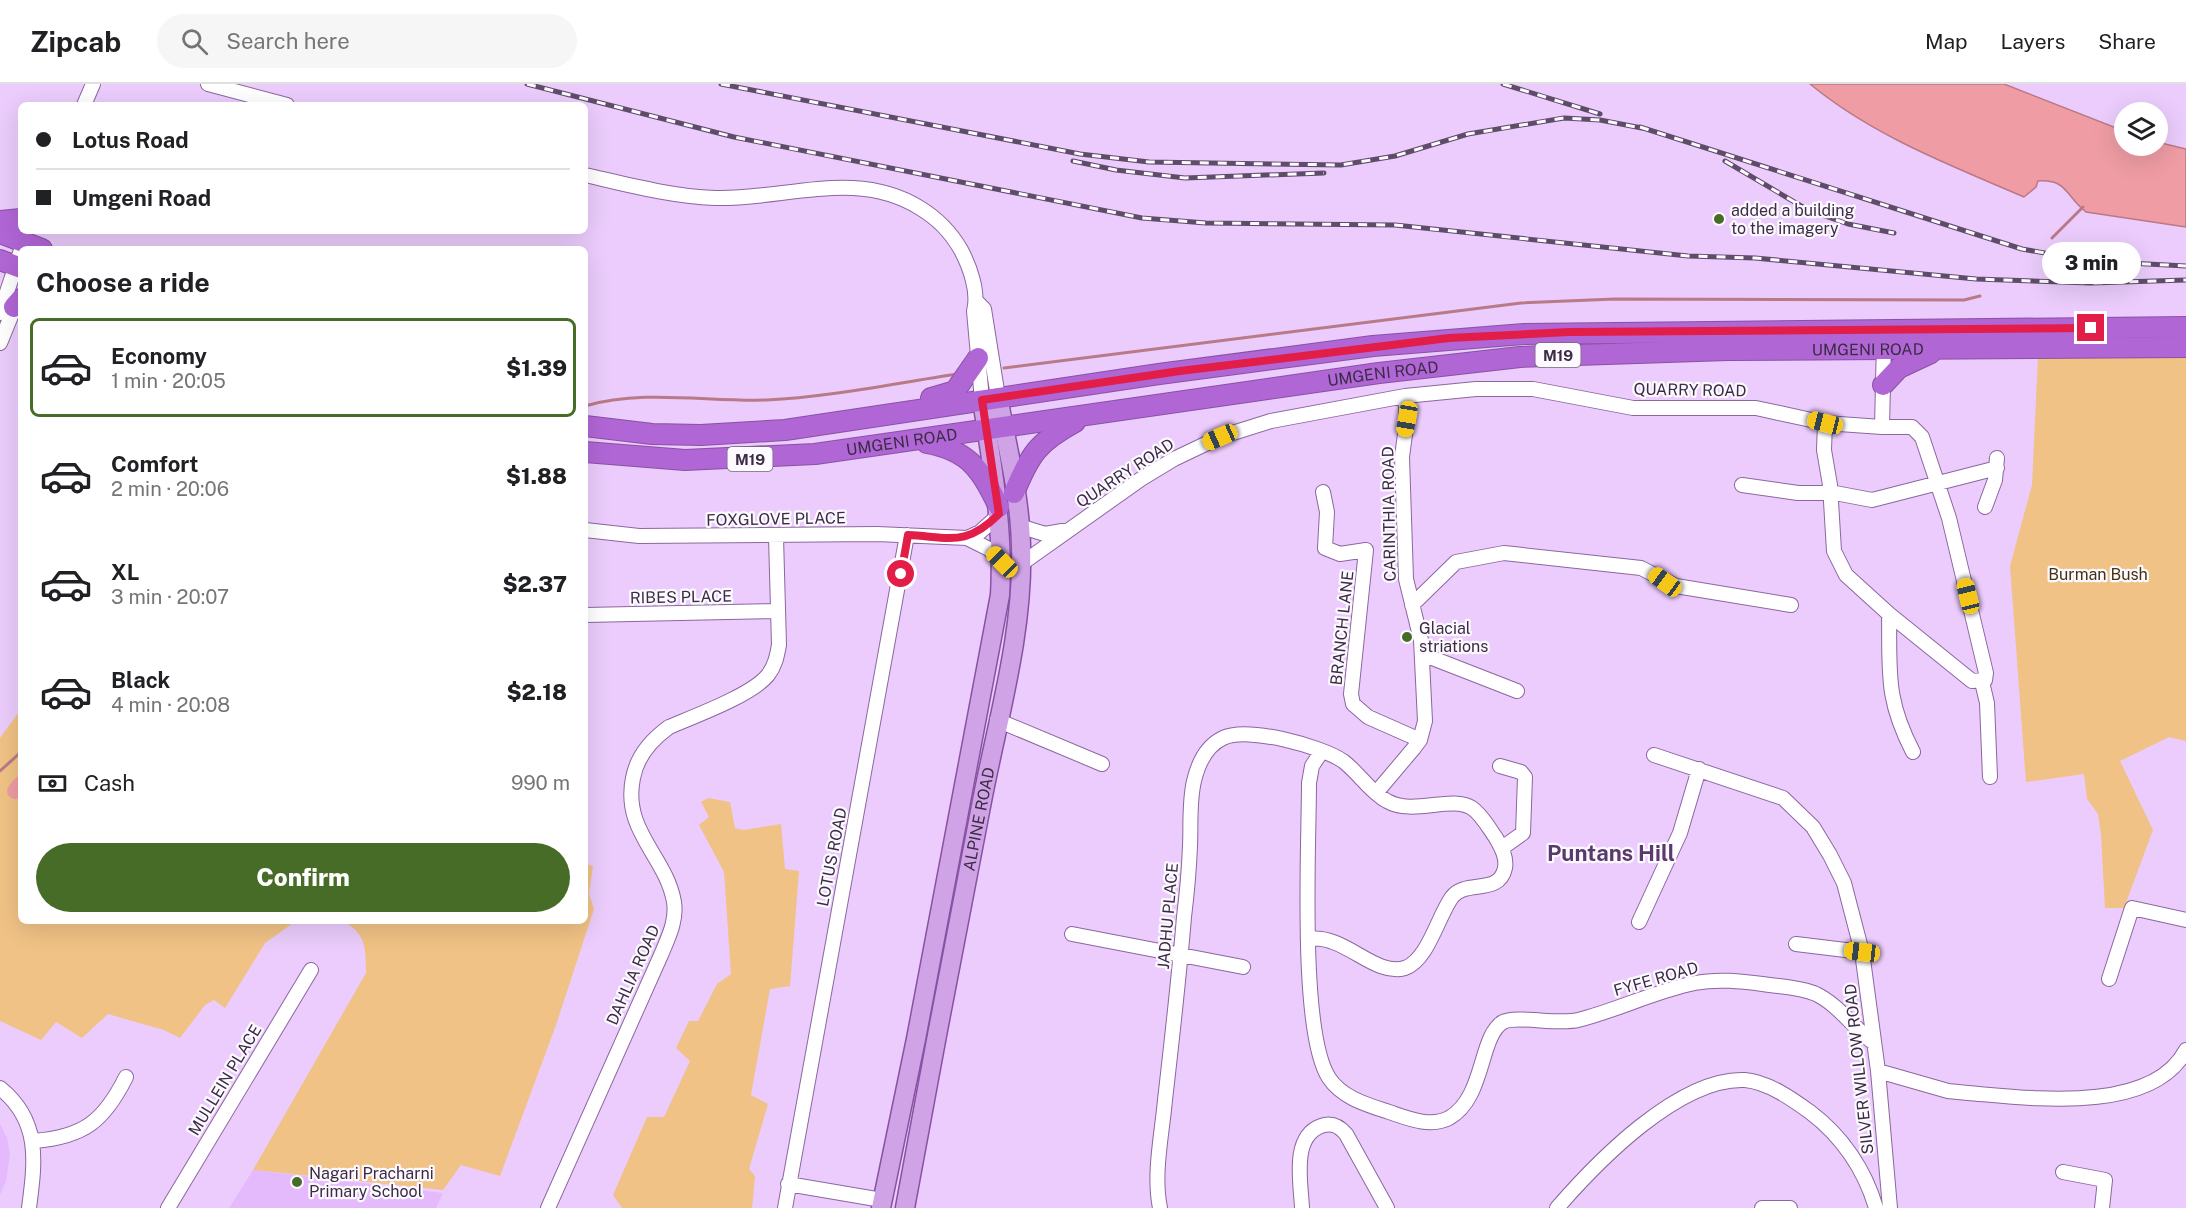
<!DOCTYPE html>
<html lang="en">
<head>
<meta charset="utf-8">
<style>
  body { margin:0; font-family:"Public Sans",sans-serif; background:#f6f6f6; color:#202124; height:100vh; display:flex; flex-direction:column; font-size:22px; white-space:nowrap }
  * { box-sizing:border-box; margin:0 }
  p { font-size:20px; color:#757577 }
  .icon { flex:none; width:33px; height:33px; fill:none; stroke:currentColor; stroke-width:2; stroke-linecap:round; stroke-linejoin:round }
  .map { position:relative; flex:1; overflow:hidden }
  .drawer { position:absolute; left:18px; top:162px; width:570px; height:678px; display:flex; flex-direction:column; background:#fff; border-radius:9px; box-shadow:0 6px 24px #0002 }
  .drawer>* { flex:none }
  .banner { position:absolute; left:18px; top:18px; width:570px; height:132px; border-radius:9px; box-shadow:0 6px 24px #0002; display:grid; align-content:center; height:132px; padding:0 18px; background:#fff }
  .fabs { position:absolute; left:2114px; top:18px; display:grid; gap:12px }
  .fabs a { display:grid; place-items:center; width:54px; height:54px; border-radius:50%; background:#fff; box-shadow:0 6px 24px #0002; font-size:30px }
  .end { position:absolute; width:27px; height:27px; margin:-14px; border:8px solid #e11d48; background:#fff; box-shadow:0 0 0 3px #fff }
  .from { border-radius:50% }
  .bubble { position:absolute; height:42px; border-radius:21px; background:#fff; box-shadow:0 6px 24px #0002; font-size:20px; font-weight:800; line-height:42px; text-align:center }
  .car { position:absolute; width:18px; height:36px; margin:-18px -9px; border-radius:8px; box-shadow:0 0 4px 2px #0007; background:linear-gradient(#f5c518 24%,#345 0 40%,#f5c518 0 76%,#345 0 86%,#f5c518 0) }
  .banner b { display:flex; align-items:center; gap:21px; height:57px; font-size:22px }
  .banner b+b { border-top:2px solid #e0e0e0 }
  .banner i { width:15px; height:15px; background:#202124 }
  ul { padding:0; list-style:none }
  li { display:flex; align-items:center; gap:18px; height:99px; margin:0 12px 9px; padding:0 6px; border:3px solid transparent; border-radius:9px }
  li div { flex:1 }
  li b { display:block; font-size:22px }
  li em { font-style:normal; font-weight:800 }
  li.current { border-color:#466c27 }
  li>.icon { width:54px; height:54px; stroke-width:1.5 }
  h2 { padding:0 18px; font-size:27px; line-height:72px }
  .pay { display:flex; align-items:center; gap:15px; height:66px; padding:0 18px; font-size:22px }
  .pay p { margin-inline-start:auto }
  .button { display:flex; gap:12px; margin-top:auto; padding:12px 18px }
  .button a { flex:1; height:69px; border-radius:36px; background:#466c27; color:#fff; font-size:24px; font-weight:800; line-height:69px; text-align:center }
  header { display:flex; align-items:center; gap:36px; box-sizing:border-box; height:84px; padding:0 30px; background:#fff; border-bottom:2px solid #e0e0e0 }
  header strong { font-size:28px }
  nav { display:flex; gap:33px; margin-inline-start:auto; font-size:21px }
  .search { width:420px; height:54px; background:#f6f6f6; display:flex; align-items:center; gap:15px; box-sizing:border-box; padding:0 21px; border-radius:33px; color:#757577; font-size:22px }
  .map>svg:first-child { display:block }
  .built { fill:#e5bafd }
  .green { fill:#f0c285 }
  .water { fill:#ef9ca4; stroke:#b97a87; stroke-width:1.5 }
  .lines { fill:none; stroke-linecap:round; stroke-linejoin:round }
  .stream { stroke:#b97a87; stroke-width:3 }
  .river { stroke:#ef9ca4; stroke-width:16 }
  .minor-casing { stroke:#8b679e; stroke-width:16 }
  .major-casing { stroke:#8852a3; stroke-width:21 }
  .highway-casing { stroke:#8852a3; stroke-width:22 }
  .minor { stroke:#fff; stroke-width:14 }
  .major { stroke:#d0a3e6; stroke-width:18 }
  .highway { stroke:#b166d6; stroke-width:20 }
  .rail-casing { stroke:#5f4c69; stroke-width:5 }
  .rail { stroke:#fcf9ff; stroke-width:3; stroke-dasharray:9; stroke-linecap:butt }
  .route { stroke:#e11d48; stroke-width:8 }
  .poi-dot { fill:#466c27; stroke:#fcf9ff; stroke-width:2 }
  .labels { text-anchor:middle; dominant-baseline:central; stroke-width:4.5; stroke-linejoin:round; paint-order:stroke }
  .shield { fill:#fcf9ff; stroke:#756a7c; stroke-width:1.5 }
  .shield-label { font-size:15px; font-weight:bold; fill:#3b2c44 }
  .poi-label { font-size:16px; fill:#3b2c44; stroke:#fcf9ff; text-anchor:start }
  .street-label { font-size:16px; fill:#3b2c44; stroke:#fcf9ff }
  .park-label { font-size:16px; fill:#453114; stroke:#fcf9ff }
  .district-label { font-size:22px; font-weight:bold; fill:#5a396c; stroke:#fcf9ff }
</style>
</head>
<body>
<header>
<strong>Zipcab</strong>
<div class="search"><svg class="icon" aria-label="search" viewBox="0 0 24 24"><circle cx="10" cy="10" r="6"/><path d="M15 15l6 6"/></svg>Search here</div>
<nav><a>Map</a><a>Layers</a><a>Share</a></nav>
</header>
<div class="map">
<svg width="2186" height="1124" viewBox="0 0 2186 1124">
  <rect width="100%" height="100%" fill="#ebccfc"/>
  <path class="built" d="M 0,1040 L 7,1054 L 10,1070 L 6,1097 L 0,1111 Z
    M 253,1086 L 443,1109 L 436,1124 L 229,1124 Z"/>
  <path class="green" d="M 2038,272 L 2186,272 L 2186,657 L 2169,653 L 2120,677 L 2153,746 L 2124,824 L 2105,824 L 2101,750 L 2098,730 L 2087,715 L 2084,690 L 2026,698 L 2010,482 L 2032,401 Z
    M 21,625 L 21,837 L 296,837 L 265,859 L 225,924 L 214,916 L 205,921 L 180,954 L 164,946 L 108,930 L 82,954 L 56,938 L 41,956 L 0,937 L 0,654 Z
    M 708,714 L 730,718 L 735,744 L 743,746 L 781,740 L 785,785 L 799,787 L 790,902 L 770,905 L 751,1011 L 768,1020 L 749,1085 L 755,1092 L 752,1124 L 622,1124 L 613,1111 L 647,1033 L 664,1033 L 690,977 L 676,964 L 689,937 L 698,937 L 717,900 L 731,890 L 724,788 L 699,741 L 709,733 L 701,718 Z
    M 585,780 L 593,782 L 589,810 L 594,825 L 556,941 L 500,1092 L 461,1081 L 443,1106 L 253,1086 L 366,889 C 366,864 366,850 343,837 L 585,837 Z"/>
  <path class="water" d="M 1810,0 L 2004,0 L 2124,47 L 2124,62 L 2157,62 L 2157,58 L 2186,65 L 2186,143 L 2086,128 C 2065,112 2068,95 2038,97 L 2036,103 L 2024,113 C 1950,81 1873,52 1810,0 Z"/>
  <g class="lines">
    <path class="stream" d="M 2052,154 L 2083,123
      M 1004,284 L 1521,219 L 1615,215 L 1964,216 L 1980,212
      M 585,322 C 644,305 707,318 767,316 C 831,313 895,299 958,290
      M 0,687 L 21,668"/>
    <path class="river" d="M 15,707 L 21,700"/>
    <g class="minor-casing">
      <path id="minor" d="M 208,0 L 287,21
        M 84,21 L 93,0
        M 585,91 C 629,101 670,112 715,114 C 785,116 856,84 920,124 C 938,135 950,147 961,166 C 970,183 979,208 974,227 L 982,316
        M 977,218 L 984,225 L 998,313
        M 0,229 L 21,166
        M 0,259 L 18,215
        M 1825,339 L 1824,366 L 1830,401 L 1834,467 L 1846,491 L 1889,530 C 1890,588 1885,614 1913,668
        M 1882,343 L 1912,343 L 1922,353 L 1949,434 L 1986,589 L 1985,596 L 1972,597 L 1889,530
        M 1742,401 L 1798,409 L 1835,409 L 1872,416 L 1997,384
        M 1323,408 L 1327,428 L 1325,464 L 1340,470 L 1366,466 L 1351,610 L 1353,620 L 1368,633 L 1420,656
        M 1985,423 L 1995,396 L 1997,374
        M 1019,442 L 1045,450 L 1062,447
        M 585,446 L 639,452 L 877,450 L 967,454 L 989,465 L 1002,478
        M 967,454 L 980,448 L 999,431
        M 1021,480 L 1141,395 L 1174,375 L 1220,353 L 1271,337 L 1405,312 L 1476,305 L 1533,305 L 1633,324 L 1756,324 L 1825,339 L 1882,343 L 1884,257
        M 1412,521 L 1456,478 L 1504,469 L 1641,484 L 1676,502 L 1791,521
        M 585,531 L 778,527
        M 1422,570 L 1517,607
        M 1982,598 L 1987,619 L 1990,693
        M 997,636 L 1102,680
        M 1322,667 L 1312,682 L 1309,699 C 1309,760 1299,948 1329,994 C 1342,1014 1368,1021 1389,1028 C 1407,1034 1430,1044 1449,1034 C 1485,1014 1479,952 1503,938 C 1516,931 1558,941 1578,936 C 1618,926 1655,907 1695,899 C 1720,894 1746,898 1770,901 C 1785,903 1802,904 1816,910 C 1839,921 1854,945 1874,959
        M 1654,671 L 1783,714 L 1813,743 L 1830,771 L 1844,799 L 1862,868 L 1878,987 L 1890,1124
        M 1500,682 L 1521,688 L 1525,693 L 1523,749 L 1502,764
        M 1376,709 L 1414,664 L 1420,656 L 1425,637 L 1421,556 L 1406,495 L 1402,373 L 1407,335 L 1405,312
        M 1639,838 L 1680,749 L 1699,685
        M 1072,850 L 1243,883
        M 1796,860 L 1862,868
        M 2109,895 L 2132,824 L 2186,836
        M 1878,987 L 1948,1007 L 1968,1009 C 2029,1014 2152,1031 2186,966
        M 0,1004 C 41,1037 35,1078 29,1124
        M 34,1057 C 84,1053 104,1037 126,993
        M 2063,1088 L 2105,1096 L 2102,1124
        M 788,1100 L 882,1116
        M 168,1124 L 311,886
        M 548,1124 L 661,871 C 668,854 677,837 674,818 C 666,772 622,747 633,694 C 637,672 651,656 669,643 C 695,632 752,611 768,591 C 775,582 777,572 779,561 L 776,453
        M 785,1124 L 907,451
        M 1160,1124 C 1153,1090 1162,1050 1165,1016 C 1172,955 1179,894 1184,833 C 1187,809 1189,786 1190,762 C 1191,741 1189,718 1194,697 C 1198,680 1206,662 1223,654 C 1247,642 1321,662 1343,677 C 1359,689 1370,708 1387,717 C 1413,732 1451,711 1472,724 C 1482,731 1489,744 1496,754 C 1501,763 1507,773 1505,784 C 1499,812 1466,795 1452,813 C 1438,832 1428,876 1405,884 C 1374,893 1345,850 1309,855
        M 1302,1124 C 1301,1099 1291,1053 1321,1042 C 1332,1038 1339,1042 1346,1050 L 1387,1124
        M 1557,1124 C 1597,1078 1679,993 1745,996 C 1768,998 1792,1015 1810,1028 C 1842,1052 1865,1086 1876,1124
        M 1762,1124 L 1790,1124"/>
    </g>
    <g class="major-casing">
      <g id="major">
        <path d="M 881,1124 L 916,955 L 1000,511 C 1004,445 992,381 982,316"/>
        <path id="s1" d="M 905,1124 C 930,988 955,853 982,717 C 998,634 1024,547 1021,462 C 1020,412 1007,362 998,313"/>
      </g>
    </g>
    <g class="highway-casing">
      <g id="highway">
        <path d="M 0,137 L 21,135"/>
        <path d="M 0,149 L 42,165"/>
        <path d="M 0,176 L 21,184"/>
        <path d="M 14,223 L 21,215"/>
        <path d="M 1883,301 L 1899,284 L 1931,269"/>
        <path d="M 931,314 L 955,307 L 978,274"/>
        <path d="M 585,342 L 652,350 L 701,351 L 785,346 L 1159,290 L 1373,262 L 1524,250 L 2186,243"/>
        <path d="M 927,359 C 970,367 981,386 999,423"/>
        <path id="s2" d="M 585,368 L 685,376 L 815,370 L 1379,289 L 1520,273 L 1728,266 L 2186,263"/>
        <path d="M 1014,409 C 1030,370 1038,358 1075,338"/>
      </g>
    </g>
    <use href="#minor" class="minor"/>
    <use href="#major" class="major"/>
    <use href="#highway" class="highway"/>
    <g class="rail-casing">
      <path id="rail" d="M 527,0 L 734,53 L 1142,134 L 1206,139 L 1395,141 L 1688,172 L 1755,174 L 1976,195 L 2091,199 L 2186,196
        M 721,0 L 1080,70 L 1149,78 L 1341,81 L 1395,72 L 1468,50 L 1564,34 L 1600,36 L 1647,45
        M 1503,0 L 1600,30
        M 1640,43 L 2022,165 L 2090,177 L 2186,182
        M 1073,77 L 1116,86 L 1185,94 L 1324,89
        M 1725,77 L 1808,126 L 1848,140 L 1894,149"/>
    </g>
    <use href="#rail" class="rail"/>
  </g>
  <g class="lines">
    <path class="route" d="M 901,490 L 908,451 C 950,453 966,463 999,430 L 982,316 L 1180,287 L 1449,254 L 1569,248 L 2091,244"/>
  </g>
  <g class="poi-dot">
    <circle cx="1719" cy="135" r="6"/>
    <circle cx="1407" cy="553" r="6"/>
    <circle cx="297" cy="1098" r="6"/>
  </g>
  <g class="labels">
    <g class="shield">
      <rect x="1535.5" y="259" width="45" height="24" rx="4.5"/>
      <rect x="727.5" y="363" width="45" height="24" rx="4.5"/>
    </g>
    <g class="shield-label">
      <text x="1558" y="271">M19</text>
      <text x="750" y="375">M19</text>
    </g>
    <g class="poi-label">
      <text x="1731" y="126">added a building<tspan x="1731" dy="18">to the imagery</tspan></text>
      <text x="1419" y="544">Glacial<tspan x="1419" dy="18">striations</tspan></text>
      <text x="309" y="1089">Nagari Pracharni<tspan x="309" dy="18">Primary School</tspan></text>
    </g>
    <g class="street-label">
      <text stroke="none"><textPath href="#s2" startOffset="1290">UMGENI ROAD</textPath></text>
      <text stroke="none"><textPath href="#s2" startOffset="804">UMGENI ROAD</textPath></text>
      <text transform="translate(1690 306) rotate(1)">QUARRY ROAD</text>
      <text stroke="none"><textPath href="#s2" startOffset="318">UMGENI ROAD</textPath></text>
      <text transform="translate(1125 389) rotate(-33)">QUARRY ROAD</text>
      <text transform="translate(1389 430) rotate(-91)">CARINTHIA ROAD</text>
      <text transform="translate(776 435) rotate(-1)">FOXGLOVE PLACE</text>
      <text transform="translate(681 513) rotate(-1)">RIBES PLACE</text>
      <text transform="translate(1342 544) rotate(-84)">BRANCH LANE</text>
      <text stroke="none"><textPath href="#s1" startOffset="396">ALPINE ROAD</textPath></text>
      <text transform="translate(832 773) rotate(-79)">LOTUS ROAD</text>
      <text transform="translate(1168 832) rotate(-85)">JADHU PLACE</text>
      <text transform="translate(633 891) rotate(-66)">DAHLIA ROAD</text>
      <text transform="translate(1656 895) rotate(-16)">FYFE ROAD</text>
      <text transform="translate(1859 985) rotate(-96)">SILVER WILLOW ROAD</text>
      <text transform="translate(225 996) rotate(-59)">MULLEIN PLACE</text>
    </g>
    <g class="park-label">
      <text x="2098" y="490">Burman Bush</text>
    </g>
    <g class="district-label">
      <text x="1611" y="769">Puntans Hill</text>
    </g>
  </g>
</svg>
<div class="fabs">
<a><svg class="icon" aria-label="layers" viewBox="0 0 24 24"><path d="M12 4l9 5-9 5-9-5zM3 14l9 5 9-5"/></svg></a>
</div>
<i class="end from" style="left:901px;top:490px"></i>
<i class="end" style="left:2091px;top:244px"></i>
<div class="bubble" style="left:2042px;top:158px;width:99px">3 min</div>
<i class="car" style="left:1407px;top:335px;rotate:190deg"></i>
<i class="car" style="left:1825px;top:339px;rotate:284deg"></i>
<i class="car" style="left:1220px;top:353px;rotate:246deg"></i>
<i class="car" style="left:1002px;top:478px;rotate:315deg"></i>
<i class="car" style="left:1665px;top:498px;rotate:306deg"></i>
<i class="car" style="left:1968px;top:512px;rotate:346deg"></i>
<i class="car" style="left:1862px;top:868px;rotate:277deg"></i>
<div class="banner">
<b><i class="from"></i>Lotus Road</b>
<b><i></i>Umgeni Road</b>
</div>
<section class="drawer">
<h2>Choose a ride</h2>
<ul>
<li class="current"><svg class="icon" aria-label="car" viewBox="0 0 24 24"><path d="M5 17H2v-5l4-1 3-4h7l3 4 3 1v5h-3M9 17h6M6 11h13"/><circle cx="7" cy="17" r="2"/><circle cx="17" cy="17" r="2"/></svg><div><b>Economy</b><p>1 min · 20:05</p></div><em>$1.39</em></li>
<li><svg class="icon" aria-label="car" viewBox="0 0 24 24"><path d="M5 17H2v-5l4-1 3-4h7l3 4 3 1v5h-3M9 17h6M6 11h13"/><circle cx="7" cy="17" r="2"/><circle cx="17" cy="17" r="2"/></svg><div><b>Comfort</b><p>2 min · 20:06</p></div><em>$1.88</em></li>
<li><svg class="icon" aria-label="car" viewBox="0 0 24 24"><path d="M5 17H2v-5l4-1 3-4h7l3 4 3 1v5h-3M9 17h6M6 11h13"/><circle cx="7" cy="17" r="2"/><circle cx="17" cy="17" r="2"/></svg><div><b>XL</b><p>3 min · 20:07</p></div><em>$2.37</em></li>
<li><svg class="icon" aria-label="car" viewBox="0 0 24 24"><path d="M5 17H2v-5l4-1 3-4h7l3 4 3 1v5h-3M9 17h6M6 11h13"/><circle cx="7" cy="17" r="2"/><circle cx="17" cy="17" r="2"/></svg><div><b>Black</b><p>4 min · 20:08</p></div><em>$2.18</em></li>
</ul>
<div class="pay"><svg class="icon" aria-label="cash" viewBox="0 0 24 24"><path d="M3 7h18v10H3z"/><circle cx="12" cy="12" r="2"/></svg>Cash<p>990 m</p></div>
<div class="button"><a>Confirm</a></div>
</section>
</div>
</body>
</html>
